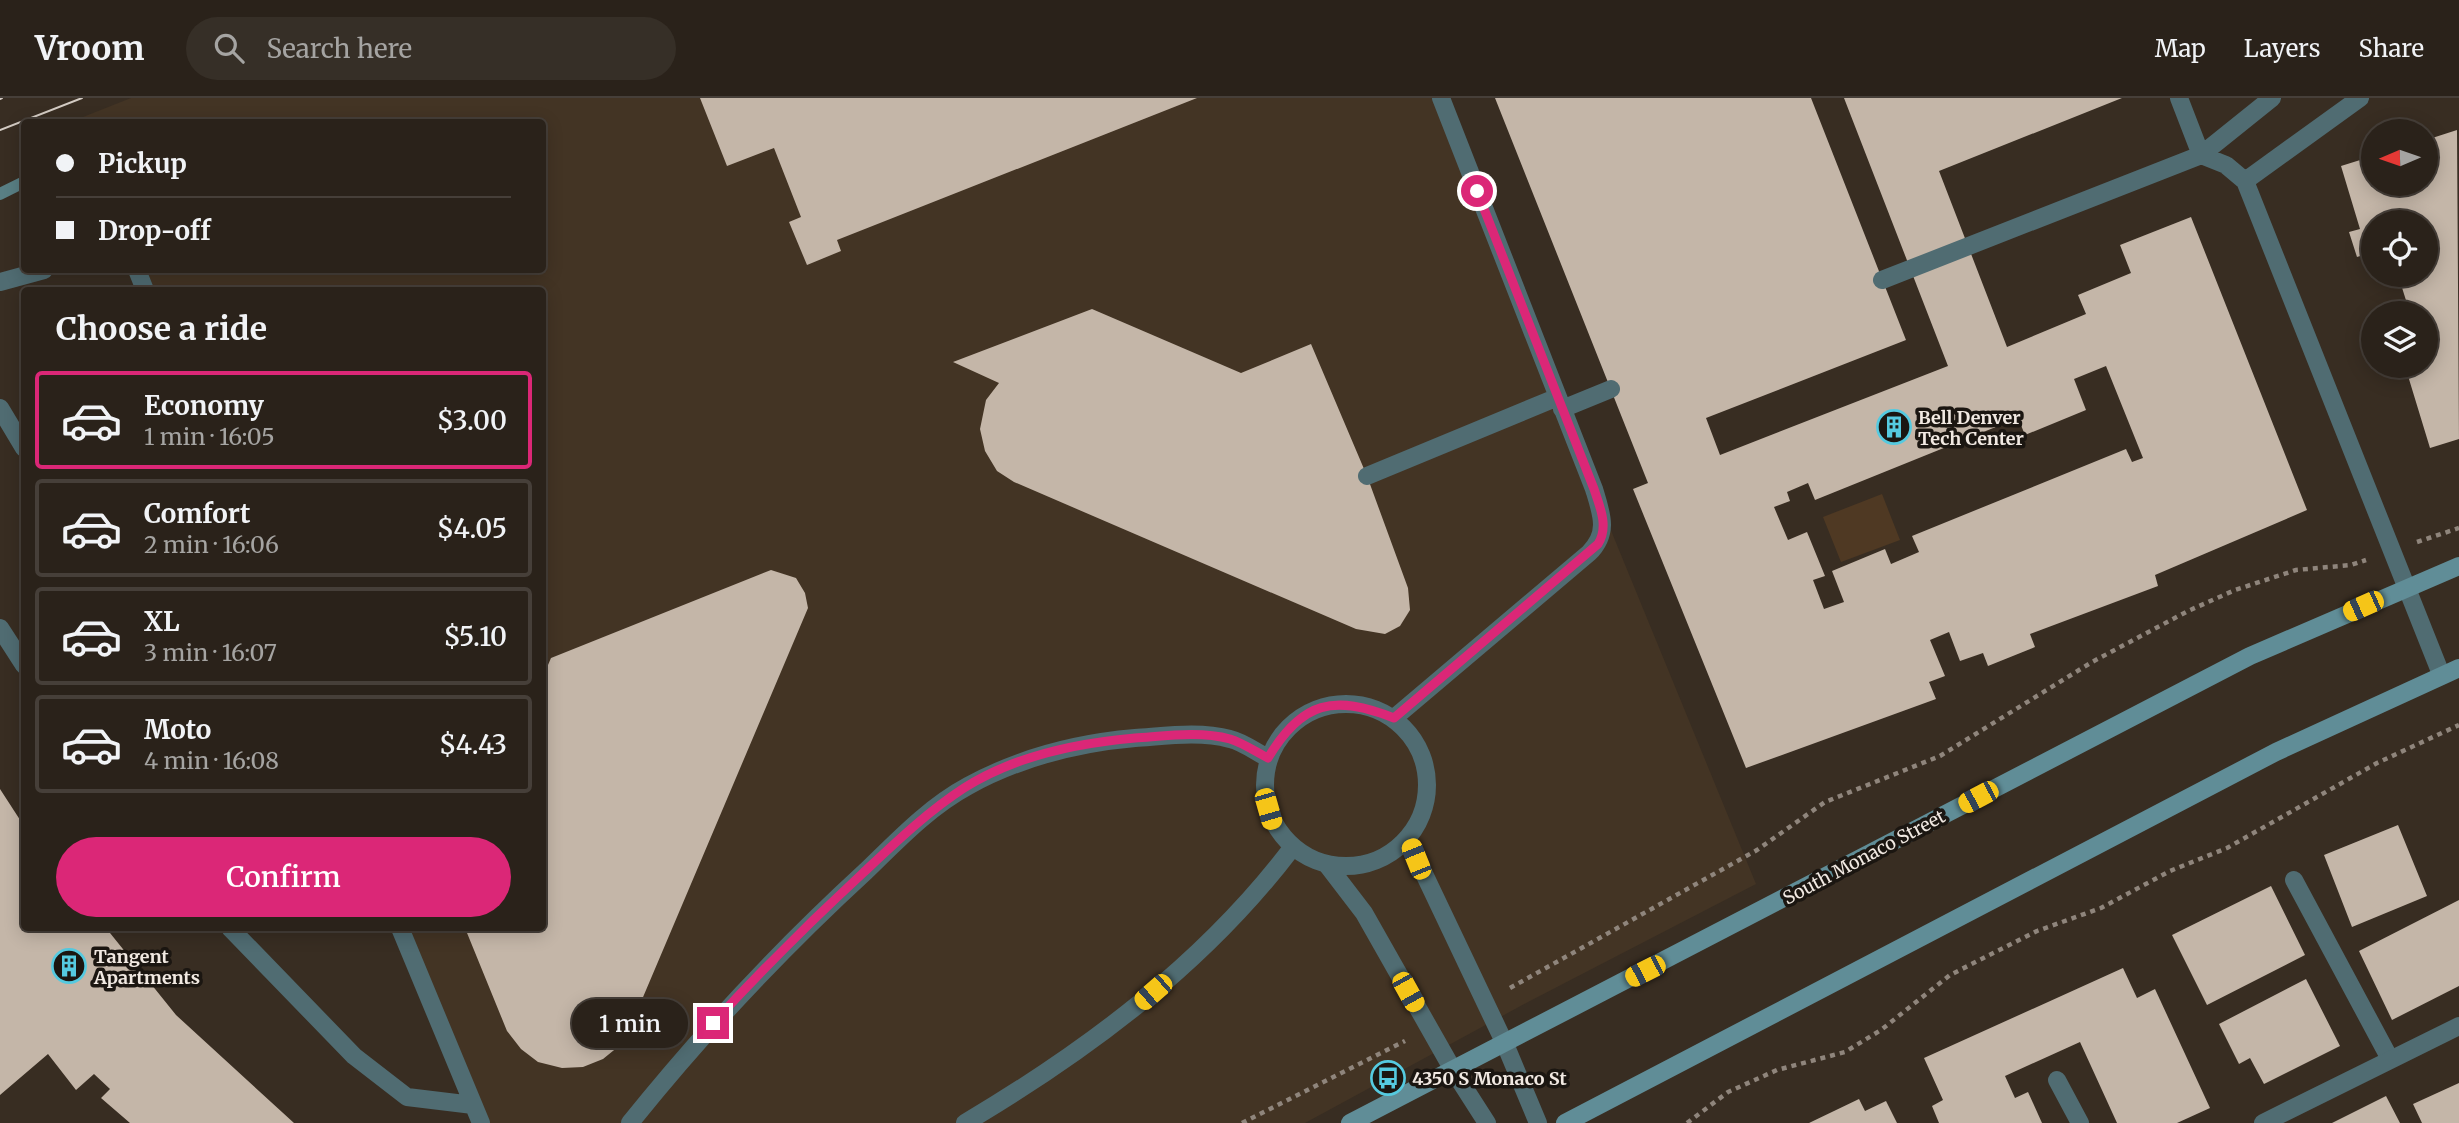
<!DOCTYPE html>
<html lang="en">
<head>
<meta charset="utf-8">
<style>
  body { margin:0; font-family:Merriweather,serif; background:#362f27; color:#f1f3f6; height:100vh; display:flex; flex-direction:column; font-size:26px; white-space:nowrap }
  * { box-sizing:border-box; margin:0 }
  p { font-size:23px; color:#a5a4a2 }
  .icon { flex:none; width:38px; height:38px; fill:none; stroke:currentColor; stroke-width:2; stroke-linecap:round; stroke-linejoin:round }
  .map { position:relative; flex:1; overflow:hidden }
  .panel { position:absolute; left:21px; top:189px; width:525px; height:644px; display:flex; flex-direction:column; background:#2a221a; border-radius:7px; box-shadow:0 4px 18px #0003,0 0 0 2px #463f39 }
  .panel>* { flex:none }
  .hud { position:absolute; left:21px; top:21px; width:525px; height:154px; border-radius:7px; box-shadow:0 4px 18px #0003,0 0 0 2px #463f39; display:grid; align-content:center; height:154px; padding:0 35px; background:#2a221a }
  .needle { width:46px; rotate:268deg }
  .tools { position:absolute; left:2361px; top:21px; display:grid; gap:14px }
  .tools a { display:grid; place-items:center; width:77px; height:77px; border-radius:50%; background:#2a221a; box-shadow:0 4px 18px #0003,0 0 0 2px #463f39; font-size:35px }
  .end { position:absolute; width:32px; height:32px; margin:-16px; border:9px solid #db2777; background:#fff; box-shadow:0 0 0 4px #fff }
  .from { border-radius:50% }
  .bubble { position:absolute; height:49px; border-radius:24px; background:#2a221a; box-shadow:0 4px 18px #0003,0 0 0 2px #463f39; font-size:23px; font-weight:600; line-height:49px; text-align:center }
  .car { position:absolute; width:21px; height:42px; margin:-21px -10px; border-radius:9px; box-shadow:0 0 5px 2px #0007; background:linear-gradient(#f5c518 24%,#345 0 40%,#f5c518 0 76%,#345 0 86%,#f5c518 0) }
  .hud b { display:flex; align-items:center; gap:24px; height:66px; font-size:26px }
  .hud b+b { border-top:2px solid #463f39 }
  .hud i { width:18px; height:18px; background:#f1f3f6 }
  ul { padding:0; list-style:none }
  li { display:flex; align-items:center; gap:21px; height:98px; margin:0 14px 10px; padding:0 21px; border:4px solid #463f39; border-radius:7px }
  li div { flex:1 }
  li b { display:block; font-size:26px }
  li em { font-style:normal; font-weight:600 }
  li.active { border-color:#db2777 }
  li>.icon { width:63px; height:63px; stroke-width:1.5 }
  h2 { padding:0 35px; font-size:32px; line-height:84px }
  .cta { display:flex; gap:14px; margin-top:auto; padding:14px 35px }
  .cta a { flex:1; height:80px; border-radius:42px; background:#db2777; color:#fff; font-size:28px; font-weight:600; line-height:80px; text-align:center }
  header { display:flex; align-items:center; gap:42px; box-sizing:border-box; height:98px; padding:0 35px; background:#2a221a; border-bottom:2px solid #463f39 }
  header strong { font-size:33px }
  nav { display:flex; gap:38px; margin-inline-start:auto; font-size:24px }
  .search { width:490px; height:63px; background:#362f27; display:flex; align-items:center; gap:18px; box-sizing:border-box; padding:0 24px; border-radius:38px; color:#a5a4a2; font-size:26px }
  .map>svg:first-child { display:block }
  .built { fill:#433424 }
  .green { fill:#4f3923 }
  .lines { fill:none; stroke-linecap:round; stroke-linejoin:round }
  .stream { stroke:#597f84; stroke-width:12 }
  .building { fill:#c4b6a8; fill-rule:evenodd }
  .path { stroke:#8f857c; stroke-width:4.5; stroke-dasharray:5 5; stroke-linecap:butt }
  .service { stroke:#506c72; stroke-width:18 }
  .minor { stroke:#506c72; stroke-width:18 }
  .secondary { stroke:#608d97; stroke-width:18 }
  .tram { stroke:#d3cbc3; stroke-width:2 }
  .route { stroke:#db2777; stroke-width:9 }
  .labels { text-anchor:middle; dominant-baseline:central; stroke-width:7; stroke-linejoin:round; paint-order:stroke }
  .poi-label { font-size:18px; font-weight:bold; fill:#f1e9e2; stroke:#1b1611; text-anchor:start }
  .street-label { font-size:18px; fill:#f1e9e2; stroke:#1b1611 }
</style>
</head>
<body>
<header>
<strong>Vroom</strong>
<div class="search"><svg class="icon" aria-label="search" viewBox="0 0 24 24"><circle cx="10" cy="10" r="6"/><path d="M15 15l6 6"/></svg>Search here</div>
<nav><a>Map</a><a>Layers</a><a>Share</a></nav>
</header>
<div class="map">
<svg width="2459" height="1025" viewBox="0 0 2459 1025">
  <rect width="100%" height="100%" fill="#382d22"/>
  <path class="built" d="M 131,0 L 1441,0 L 1594,391 L 1756,786 L 1528,904 L 1305,1025 L 481,1025 L 400,830 L 542,830 L 542,192 L 145,192 L 137,172 L 542,172 L 542,24 L 80,24 L 78,21 Z"/>
  <path class="green" d="M 1882,396 L 1900,442 L 1841,464 L 1823,419 Z"/>
  <g class="lines">
    <path class="stream" d="M 0,96 L 24,84"/>
  </g>
  <path class="building" d="M 700,0 L 1197,0 L 837,142 L 841,153 L 807,167 L 789,124 L 801,119 L 774,50 L 727,68 Z
    M 1495,0 L 1811,0 L 1906,242 L 1706,320 L 1720,357 L 1948,268 L 1844,0 L 2122,0 L 1939,73 L 2007,249 L 2086,216 L 2078,197 L 2131,175 L 2120,147 L 2191,119 L 2307,412 L 2155,477 L 2158,488 L 2030,536 L 2035,549 L 1988,568 L 1983,555 L 1960,563 L 1949,534 L 1930,542 L 1945,578 L 1929,584 L 1936,601 L 1746,670 L 1633,391 L 1648,385 ZM 2106,268 L 2143,360 L 2132,364 L 2126,351 L 1912,438 L 1919,454 L 1891,466 L 1885,451 L 1832,473 L 1844,504 L 1824,511 L 1813,482 L 1825,478 L 1807,434 L 1788,442 L 1774,409 L 1790,403 L 1787,394 L 1808,385 L 1815,402 L 2018,320 L 2025,337 L 2086,312 L 2074,281 Z
    M 2457,32 L 2459,341 L 2430,350 L 2405,268 L 2426,268 L 2426,215 L 2410,215 L 2398,177 L 2426,177 L 2426,124 L 2373,124 L 2373,154 L 2357,159 L 2349,134 L 2360,131 L 2341,68 L 2373,58 L 2373,86 L 2426,86 L 2426,42 Z
    M 1092,211 L 1241,275 L 1311,246 L 1367,378 L 1408,490 L 1410,512 L 1400,528 L 1385,536 L 1356,531 L 1014,384 L 997,373 L 985,353 L 980,331 L 986,302 L 999,285 L 953,264 Z
    M 771,472 L 796,480 L 805,495 L 808,510 L 624,944 L 603,961 L 583,969 L 562,970 L 538,964 L 521,951 L 507,933 L 465,830 L 542,830 L 542,581 L 551,560 Z
    M 0,691 L 24,728 L 24,830 L 106,830 L 176,917 L 294,1025 L 130,1025 L 101,1000 L 110,991 L 94,976 L 76,992 L 48,956 L 0,997 Z
    M 2398,727 L 2427,798 L 2352,829 L 2324,757 Z
    M 2271,788 L 2305,857 L 2207,907 L 2172,837 Z
    M 2459,802 L 2459,888 L 2392,922 L 2359,853 Z
    M 2123,870 L 2137,900 L 2155,891 L 2210,1010 L 2177,1025 L 2117,1025 L 2080,944 L 2005,978 L 2015,1000 L 2028,994 L 2042,1025 L 1939,1025 L 1932,1008 L 1943,1002 L 1924,960 Z
    M 2306,881 L 2340,948 L 2264,986 L 2250,960 L 2239,966 L 2219,926 Z
    M 2459,985 L 2459,1025 L 2422,1025 L 2413,1006 Z
    M 2386,998 L 2400,1025 L 2332,1025 Z
    M 1859,1001 L 1865,1013 L 1886,1003 L 1897,1025 L 1809,1025 Z"/>
  <g class="lines">
    <path class="path" d="M 2417,444 L 2459,430
      M 1510,890 L 1757,752 L 1825,704 L 1940,658 L 2092,564 L 2188,513 L 2235,492 L 2296,472 L 2351,467 L 2366,462
      M 1242,1025 L 1405,943
      M 1687,1025 L 1728,994 L 1777,972 L 1845,954 L 1881,932 L 1950,877 L 2037,833 L 2101,810 L 2170,773 L 2227,750 L 2377,665 L 2459,627"/>
    <path class="service" d="M 2179,0 L 2201,57
      M 2201,57 L 2226,67 L 2245,83 L 2441,576
      M 2245,83 L 2360,0
      M 137,172 L 145,192
      M 1882,182 L 2201,57 L 2272,0
      M 0,184 L 44,172
      M 0,310 L 24,350
      M 1562,311 L 1611,291
      M 1367,378 L 1558,299
      M 0,530 L 24,567
      M1265 687a81 81 0 1 1 162 0a81 81 0 1 1-162 0Z
      M 1394,620 L 1589,455 C 1609,435 1602,417 1594,391 L 1441,0
      M 1408,742 L 1505,946
      M 1328,768 L 1364,815 L 1453,972
      M 2294,782 L 2390,961
      M 230,830 L 354,958 L 407,999 L 473,1007
      M 400,830 L 481,1025
      M 2057,982 L 2080,1025
      M 630,1025 C 703,934 780,852 866,773 C 897,743 929,709 968,688 C 1019,660 1077,645 1135,640 C 1166,638 1200,633 1230,641 C 1243,644 1256,654 1268,660
      M 965,1025 C 1088,952 1205,865 1292,750"/>
    <path class="minor" d="M 1505,946 L 1538,1025
      M 1453,972 L 1487,1025
      M 2263,1025 L 2459,928"/>
    <path class="secondary" d="M 1350,1025 L 2250,558 L 2459,468
      M 1565,1025 L 2276,654 L 2459,570"/>
    <path class="tram" d="M 0,1 L 2,0
      M 0,32 L 82,0"/>
  </g>
  <g class="lines">
    <path class="route" d="M 713,925 C 761,873 811,823 863,775 C 895,745 927,714 964,690 C 1014,658 1078,645 1135,640 C 1166,638 1200,633 1230,641 C 1243,645 1256,654 1268,660 C 1302,603 1334,596 1394,620 L 1598,446 C 1609,429 1600,409 1594,391 L 1477,93"/>
  </g>
  <defs>
    <g id="building-ring" transform="scale(1.75)"><circle r="9.5" fill="#1b1611" stroke="#55cae0" stroke-width="1.5"/><path d="M-4-6H4V6H1V3H-1V6H-4ZM-2.5-4.3h1.7v1.8h-1.7ZM.8-4.3h1.7v1.8H.8ZM-2.5-1h1.7V.8h-1.7ZM.8-1h1.7V.8H.8Z" fill="#55cae0"/></g>
    <g id="bus-ring" transform="scale(1.75)"><circle r="9.5" fill="#1b1611" stroke="#55cae0" stroke-width="1.5"/><path d="M-5-6H5V4H4V6H2V4H-2V6H-4V4H-5ZM-3.5-4V0h7V-4ZM-3.5 1.2v1.5H-2V1.2ZM2 1.2v1.5H3.5V1.2Z" fill="#55cae0"/></g>
  </defs>
  <g fill-rule="evenodd">
    <use href="#building-ring" x="1894" y="329"/>
    <use href="#building-ring" x="69" y="868"/>
    <use href="#bus-ring" x="1388" y="980"/>
  </g>
  <g class="labels">
    <g class="poi-label">
      <text x="1918" y="319">Bell Denver<tspan x="1918" dy="21">Tech Center</tspan></text>
      <text x="94" y="858">Tangent<tspan x="94" dy="21">Apartments</tspan></text>
      <text x="1412" y="980">4350 S Monaco St</text>
    </g>
    <g class="street-label">
      <text transform="translate(1864 759) rotate(-28)">South Monaco Street</text>
    </g>
  </g>
</svg>
<div class="tools">
<a><svg class="needle" viewBox="-14 -14 28 28"><path d="M0-13l5 13h-10z" fill="#e53935"/><path d="M0 13l5-13h-10z" fill="#a5a4a2"/></svg></a>
<a><svg class="icon" aria-label="locate" viewBox="0 0 24 24"><circle cx="12" cy="12" r="6"/><path d="M12 2v4M12 18v4M2 12h4M18 12h4"/></svg></a>
<a><svg class="icon" aria-label="layers" viewBox="0 0 24 24"><path d="M12 4l9 5-9 5-9-5zM3 14l9 5 9-5"/></svg></a>
</div>
<i class="end from" style="left:1477px;top:93px"></i>
<i class="end" style="left:713px;top:925px"></i>
<div class="bubble" style="left:572px;top:901px;width:116px">1 min</div>
<i class="car" style="left:2363px;top:508px;rotate:246deg"></i>
<i class="car" style="left:1978px;top:699px;rotate:242deg"></i>
<i class="car" style="left:1268px;top:711px;rotate:164deg"></i>
<i class="car" style="left:1416px;top:761px;rotate:338deg"></i>
<i class="car" style="left:1645px;top:873px;rotate:243deg"></i>
<i class="car" style="left:1153px;top:894px;rotate:229deg"></i>
<i class="car" style="left:1408px;top:894px;rotate:151deg"></i>
<div class="hud">
<b><i class="from"></i>Pickup</b>
<b><i></i>Drop-off</b>
</div>
<section class="panel">
<h2>Choose a ride</h2>
<ul>
<li class="active"><svg class="icon" aria-label="car" viewBox="0 0 24 24"><path d="M5 17H2v-5l4-1 3-4h7l3 4 3 1v5h-3M9 17h6M6 11h13"/><circle cx="7" cy="17" r="2"/><circle cx="17" cy="17" r="2"/></svg><div><b>Economy</b><p>1 min · 16:05</p></div><em>$3.00</em></li>
<li><svg class="icon" aria-label="car" viewBox="0 0 24 24"><path d="M5 17H2v-5l4-1 3-4h7l3 4 3 1v5h-3M9 17h6M6 11h13"/><circle cx="7" cy="17" r="2"/><circle cx="17" cy="17" r="2"/></svg><div><b>Comfort</b><p>2 min · 16:06</p></div><em>$4.05</em></li>
<li><svg class="icon" aria-label="car" viewBox="0 0 24 24"><path d="M5 17H2v-5l4-1 3-4h7l3 4 3 1v5h-3M9 17h6M6 11h13"/><circle cx="7" cy="17" r="2"/><circle cx="17" cy="17" r="2"/></svg><div><b>XL</b><p>3 min · 16:07</p></div><em>$5.10</em></li>
<li><svg class="icon" aria-label="car" viewBox="0 0 24 24"><path d="M5 17H2v-5l4-1 3-4h7l3 4 3 1v5h-3M9 17h6M6 11h13"/><circle cx="7" cy="17" r="2"/><circle cx="17" cy="17" r="2"/></svg><div><b>Moto</b><p>4 min · 16:08</p></div><em>$4.43</em></li>
</ul>
<div class="cta"><a>Confirm</a></div>
</section>
</div>
</body>
</html>
